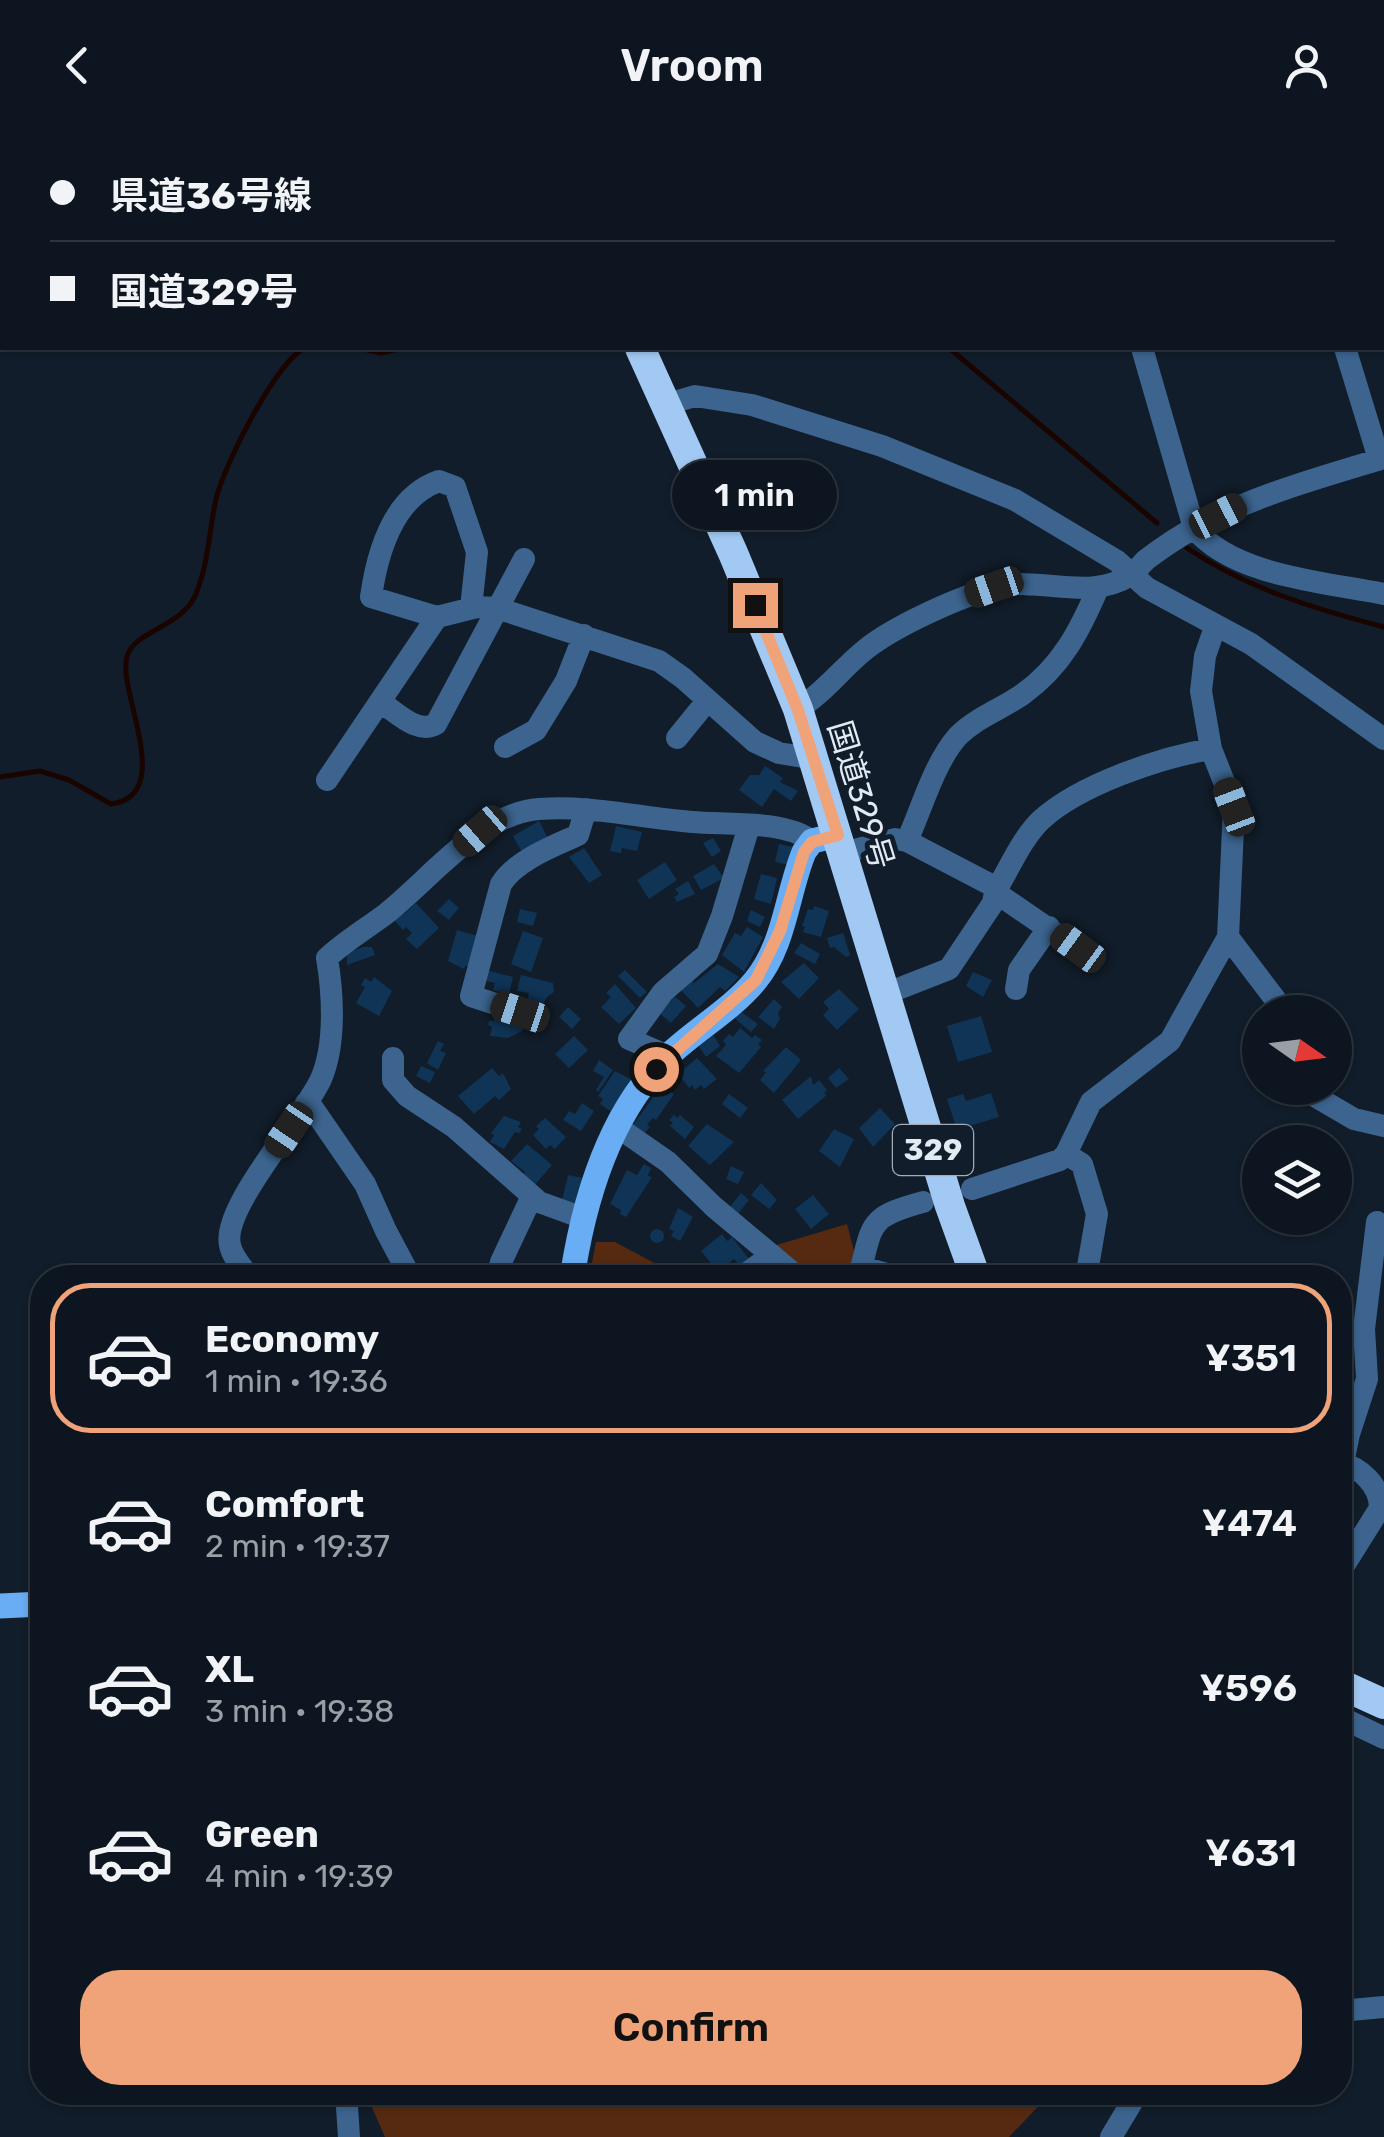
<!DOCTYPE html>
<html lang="en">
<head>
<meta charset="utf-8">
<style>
  body { margin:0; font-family:Rubik,"Noto Sans JP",sans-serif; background:#1b232d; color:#f1f3f6; height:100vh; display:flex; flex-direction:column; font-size:38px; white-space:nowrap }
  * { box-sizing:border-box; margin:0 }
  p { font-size:32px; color:#9a9fa5 }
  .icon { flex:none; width:55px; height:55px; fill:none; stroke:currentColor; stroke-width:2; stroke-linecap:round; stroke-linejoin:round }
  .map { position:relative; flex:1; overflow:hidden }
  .drawer { position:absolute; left:30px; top:1135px; width:1322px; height:840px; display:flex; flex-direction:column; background:#0d1620; border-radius:40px; box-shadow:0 2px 8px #0004,0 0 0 2px #2d353e }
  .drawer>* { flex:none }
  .guide { position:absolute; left:0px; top:0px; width:1385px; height:220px; box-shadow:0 2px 8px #0004,0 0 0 2px #2d353e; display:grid; align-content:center; height:220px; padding:0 50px; background:#0d1620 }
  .needle { width:65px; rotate:104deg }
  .tools { position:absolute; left:1242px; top:865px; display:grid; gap:20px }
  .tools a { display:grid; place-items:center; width:110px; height:110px; border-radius:50%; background:#0d1620; box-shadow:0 2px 8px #0004,0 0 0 2px #2d353e; font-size:50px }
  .end { position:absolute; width:45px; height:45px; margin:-22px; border:12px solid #f0a279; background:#111; box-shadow:0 0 0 5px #111 }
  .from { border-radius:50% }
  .bubble { position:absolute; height:70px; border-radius:35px; background:#0d1620; box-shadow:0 2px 8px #0004,0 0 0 2px #2d353e; font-size:32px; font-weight:600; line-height:70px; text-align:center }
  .car { position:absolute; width:30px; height:60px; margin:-30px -15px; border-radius:12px; box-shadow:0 0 8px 2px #0007; background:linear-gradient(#222 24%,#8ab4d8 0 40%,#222 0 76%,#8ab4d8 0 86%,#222 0) }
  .guide b { display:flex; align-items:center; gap:35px; height:95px; font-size:38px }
  .guide b+b { border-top:2px solid #2d353e }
  .guide i { width:25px; height:25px; background:#f1f3f6 }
  ul { padding:18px 0 0; list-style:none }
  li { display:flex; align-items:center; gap:30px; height:150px; margin:0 20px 15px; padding:0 30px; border:5px solid transparent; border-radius:40px }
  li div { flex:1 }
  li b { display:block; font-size:38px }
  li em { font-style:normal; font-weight:600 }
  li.selected { border-color:#f0a279 }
  li>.icon { width:90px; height:90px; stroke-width:1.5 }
  .button { display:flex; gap:20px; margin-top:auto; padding:20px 50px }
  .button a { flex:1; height:115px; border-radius:40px; background:#f0a279; color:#111; font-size:40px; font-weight:600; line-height:115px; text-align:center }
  header { display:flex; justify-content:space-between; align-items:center; height:130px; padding:0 50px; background:#0d1620; font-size:45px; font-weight:600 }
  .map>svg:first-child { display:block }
  .green { fill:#562a10 }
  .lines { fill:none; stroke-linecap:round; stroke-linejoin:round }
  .stream { stroke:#1a0400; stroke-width:5 }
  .building { fill:#103456 }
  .minor { stroke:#3c648f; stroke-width:22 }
  .major { stroke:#69adf4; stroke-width:25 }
  .highway { stroke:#a2c9f3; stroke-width:30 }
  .route { stroke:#f0a279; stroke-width:12 }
  .labels { text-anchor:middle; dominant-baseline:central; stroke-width:10; stroke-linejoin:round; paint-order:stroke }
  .shield { fill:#111d2a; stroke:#a3acb7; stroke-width:2.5 }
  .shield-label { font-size:30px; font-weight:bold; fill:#e2eaf3 }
  .street-label { font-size:32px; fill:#e2eaf3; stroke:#111d2a }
</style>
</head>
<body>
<header><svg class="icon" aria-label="back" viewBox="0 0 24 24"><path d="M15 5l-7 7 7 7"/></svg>Vroom<svg class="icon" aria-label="person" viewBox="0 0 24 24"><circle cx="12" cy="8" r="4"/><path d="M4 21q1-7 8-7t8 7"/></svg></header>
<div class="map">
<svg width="1384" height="2007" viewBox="0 0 1384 2007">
  <rect width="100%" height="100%" fill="#111d2a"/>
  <path class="green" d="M 847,1094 L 854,1121 L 848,1147 L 806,1147 L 770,1117 Z
    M 596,1112 L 615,1112 L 675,1144 L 675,1148 L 589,1148 Z
    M 372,1963 L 372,1962 L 1051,1963 L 1009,2007 L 385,2007 L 371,1975 Z"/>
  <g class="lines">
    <path class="stream" d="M 810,2 L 811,0
      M 359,218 L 381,223 L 403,218
      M 949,218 L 1157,393
      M 1187,418 C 1246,458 1315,479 1384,497
      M 0,647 L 40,641 L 69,650 L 111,674 C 174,666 122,570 126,532 C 128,501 179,500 195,466 C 208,437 209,401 216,369 C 225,333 274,236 304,218"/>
  </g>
  <path class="building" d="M 765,636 L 783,648 L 780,652 L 798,661 L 791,671 L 774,659 L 762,677 L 739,660 L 750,645 L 759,645 Z
    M 872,665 L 883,700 L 867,705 L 857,670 Z
    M 539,691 L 549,710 L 524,726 L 513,706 Z
    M 616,696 L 642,702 L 637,721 L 622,718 L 621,723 L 610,721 Z
    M 713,708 L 721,721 L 712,727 L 703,713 Z
    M 779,714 L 793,717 L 789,735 L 775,732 Z
    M 584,718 L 602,745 L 589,753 L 569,727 Z
    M 665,732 L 677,750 L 649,769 L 637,750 Z
    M 714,734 L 724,748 L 701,760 L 693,746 Z
    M 761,744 L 777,748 L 771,774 L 754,769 Z
    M 688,751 L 695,764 L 677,772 L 674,767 L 679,764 L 675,759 Z
    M 449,769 L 459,778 L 449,790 L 437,781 Z
    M 416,773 L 439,798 L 417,819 L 406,809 L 412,803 L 406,797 L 403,800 L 391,787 L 399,780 L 404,784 Z
    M 814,776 L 829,781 L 821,807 L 803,802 L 805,797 L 802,796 L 808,779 L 813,780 Z
    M 520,779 L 537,783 L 533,796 L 517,792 Z
    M 751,780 L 765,787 L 760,797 L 747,791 Z
    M 747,797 L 763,807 L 744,842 L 722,825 L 735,803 L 741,806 Z
    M 457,800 L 481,807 L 470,837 L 465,836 L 464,839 L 448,831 Z
    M 523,801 L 543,808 L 531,842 L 511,834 Z
    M 843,803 L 850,825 L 846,827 L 834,817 L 830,818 L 827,808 Z
    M 801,813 L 820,824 L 815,834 L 794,823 Z
    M 364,817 L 372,817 L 375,825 L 347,835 L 347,822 Z
    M 804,833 L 819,848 L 799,869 L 781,852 Z
    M 718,834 L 739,847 L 725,861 L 720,857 L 698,878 L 678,857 L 689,848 L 694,853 Z
    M 486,840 L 513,847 L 509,865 L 493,860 L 495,853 L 487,851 Z
    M 625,840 L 647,862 L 640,868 L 618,846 Z
    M 973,842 L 992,850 L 983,867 L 966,856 Z
    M 521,845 L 553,853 L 554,862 L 547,867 L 542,876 L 527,872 L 529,863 L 517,861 Z
    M 374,847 L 392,861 L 379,886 L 356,873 L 365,857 L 361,855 L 365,848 L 371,852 Z
    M 615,854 L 636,878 L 619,894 L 601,877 L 611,867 L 606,863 Z
    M 839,859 L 859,879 L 837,900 L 823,885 L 829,879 L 823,872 Z
    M 673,865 L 686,876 L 671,893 L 658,882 Z
    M 774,869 L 782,877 L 778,883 L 780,889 L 774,899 L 758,887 Z
    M 568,877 L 581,889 L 572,899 L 559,887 Z
    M 740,881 L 758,894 L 751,902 L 733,887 Z
    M 496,883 L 525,890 L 522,901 L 508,908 L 490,906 L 492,897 L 488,895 L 489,891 L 494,891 Z
    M 981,886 L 992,922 L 958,932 L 947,896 Z
    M 740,898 L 752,908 L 755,905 L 762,910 L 758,914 L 761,917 L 739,943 L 716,926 L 726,915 L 723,911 L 729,904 L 733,907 Z
    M 713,905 L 720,916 L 706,927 L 698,915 Z
    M 574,906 L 588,920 L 569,938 L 555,924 Z
    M 438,911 L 444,914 L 440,921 L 446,923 L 438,940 L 427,933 Z
    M 786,917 L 801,930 L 774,963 L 760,950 L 766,942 L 763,941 Z
    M 697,928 L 717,949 L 704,959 L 701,955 L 695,960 L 692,955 L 689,958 L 678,944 Z
    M 599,930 L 613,940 L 598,962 L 596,960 L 604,947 L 593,941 Z
    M 421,936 L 435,942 L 430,953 L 416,946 Z
    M 492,938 L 499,946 L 503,943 L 511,959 L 499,970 L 495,966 L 474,984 L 458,966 Z
    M 839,938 L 849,949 L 836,958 L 828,948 Z
    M 615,941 L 632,950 L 613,983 L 600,974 L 603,969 L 598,966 Z
    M 811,946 L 813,955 L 819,950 L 827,960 L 824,963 L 827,965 L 798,989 L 782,970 Z
    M 662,955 L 674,964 L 656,990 L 653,988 L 647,995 L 650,997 L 644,1004 L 633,995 Z
    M 991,963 L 999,987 L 957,1000 L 947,969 L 963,964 L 966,971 Z
    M 729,964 L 748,978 L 740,988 L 722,974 Z
    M 582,973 L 594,981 L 581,1001 L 563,990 L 569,981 L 575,984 Z
    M 880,978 L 895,994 L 873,1017 L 859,998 Z
    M 674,985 L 677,988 L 680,985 L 694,997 L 685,1009 L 670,996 L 673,993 L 669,990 Z
    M 504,986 L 521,992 L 518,997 L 522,999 L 519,1003 L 515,1002 L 504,1019 L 490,1012 L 494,1005 L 491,1003 Z
    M 545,988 L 566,1007 L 555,1019 L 550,1015 L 546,1019 L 533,1005 L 539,999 L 536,996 Z
    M 707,994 L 734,1012 L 710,1035 L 688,1016 Z
    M 834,999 L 854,1009 L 840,1037 L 819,1021 Z
    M 527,1014 L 552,1035 L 534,1056 L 522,1047 L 525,1042 L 511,1031 Z
    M 644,1034 L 651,1038 L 648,1046 L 652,1047 L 626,1087 L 620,1084 L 621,1080 L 610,1074 L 627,1040 L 637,1045 Z
    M 731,1036 L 744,1042 L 738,1054 L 726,1049 Z
    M 568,1045 L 587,1049 L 581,1076 L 562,1071 Z
    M 761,1053 L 777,1070 L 769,1079 L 751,1065 Z
    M 741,1063 L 749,1070 L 737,1085 L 729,1078 Z
    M 813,1065 L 829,1084 L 811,1099 L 795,1079 Z
    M 678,1078 L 693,1087 L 680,1111 L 671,1106 L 674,1101 L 669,1099 Z
    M650 1106a7 7 0 1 1 14 0a7 7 0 1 1-14 0Z
    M 722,1104 L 727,1111 L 732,1107 L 749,1129 L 740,1136 L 734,1129 L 718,1142 L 701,1121 Z
    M 632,1133 L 659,1141 L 658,1148 L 629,1148 Z"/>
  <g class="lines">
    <path class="minor" d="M 1079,0 L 1080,2
      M 1279,0 L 1280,2
      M 1007,2 L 1016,0
      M 0,60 L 2,59
      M 1142,218 L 1194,398 C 1233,446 1325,452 1384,464
      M 1345,218 L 1379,329
      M 664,275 L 695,266 L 752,275 L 882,316 L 1015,370 L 1117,431 L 1147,458 L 1251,514 L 1384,609
      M 437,487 L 371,467 C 377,424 393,367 439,351 L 455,357 L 477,422 L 471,478
      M 380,572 C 397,582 417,605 436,594 L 524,429
      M 798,579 C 824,563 842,538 866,519 C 895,496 960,466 997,457 C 1042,446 1088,472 1131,445 C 1137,441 1141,434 1147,429 C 1163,417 1181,405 1198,396 C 1256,365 1321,347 1384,328
      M 677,608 L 707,571
      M 505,617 L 536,600 L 566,551 L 584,505
      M 327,650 L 437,487 L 477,477 L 497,478 L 659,531 L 683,548 L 755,612 L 779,623 L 815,629
      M 907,711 C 922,678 934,633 958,606 C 977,587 1002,579 1023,564 C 1062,536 1080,500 1098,458
      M 843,723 L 895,709 L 907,711 L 997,758
      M 995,762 L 1078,819
      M 1228,807 L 1275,869 L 1278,882
      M 1016,859 L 1019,840 L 1049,797
      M 885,864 L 949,839 L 993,773 L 995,762 C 1009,739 1022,708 1041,690 C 1079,655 1161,627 1211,619
      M 520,882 L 471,866 L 501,754 C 516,730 554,716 578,705 L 586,679
      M 668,926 L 629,909 L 663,862 L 707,824 L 722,786 L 749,696
      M 393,928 L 393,950 L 407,966 L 454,997 L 539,1072 L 583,1088
      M 1301,958 L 1354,989 L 1384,996
      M 306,973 L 312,977 L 365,1054 L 386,1101 L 411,1148
      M 616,996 L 668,1032 L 714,1077 L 799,1148
      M 1066,1024 L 1082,1034 L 1097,1084 L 1086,1148
      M 972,1059 L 1060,1030 L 1066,1024 L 1091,972 L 1170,911 L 1228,807 L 1234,677 L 1211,619 L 1201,561 L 1205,526 L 1215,497
      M 862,1137 L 902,1148
      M 250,1148 C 243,1138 232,1127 230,1115 C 221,1078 304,987 321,949 C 336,914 333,864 327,828 C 344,812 364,800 383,786 C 428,752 479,683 539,679 C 591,675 641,688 692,692 C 727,695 784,690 812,711
      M 497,1148 L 501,1132 L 532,1066
      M 740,1148 L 772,1125
      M 858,1148 C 874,1095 864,1088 923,1072
      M 1340,1333 C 1361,1337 1380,1356 1380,1378 L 1340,1442
      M 1343,1333 L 1349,1304 L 1367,1249 L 1364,1199 L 1377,1092
      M 1340,1587 L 1384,1608
      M 1340,1881 L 1384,1877
      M 346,1962 L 349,2007
      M 1111,2007 L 1138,1962"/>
    <path class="major" d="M 572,1148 C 584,1069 609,983 668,926 C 695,900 731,880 755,851 C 785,815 787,763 804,722 L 812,711 L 838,705
      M 0,1476 L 42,1474"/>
    <path class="highway" d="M 546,0 L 547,2
      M 640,218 L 733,423 L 798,579 L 950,1076 L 976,1148
      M 1340,1554 L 1384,1574"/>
  </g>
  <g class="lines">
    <path class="route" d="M 656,939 L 756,850 L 780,801 L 804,722 L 812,712 L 838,705 L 798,580 L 755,475"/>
  </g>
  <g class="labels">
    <rect class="shield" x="893" y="995" width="80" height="50" rx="8"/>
    <g class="shield-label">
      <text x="933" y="1020">329</text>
    </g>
    <g class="street-label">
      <text transform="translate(861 665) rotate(73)">国道329号</text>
    </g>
  </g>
</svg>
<div class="tools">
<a><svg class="needle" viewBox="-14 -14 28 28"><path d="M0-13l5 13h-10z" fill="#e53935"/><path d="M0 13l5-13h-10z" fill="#9a9fa5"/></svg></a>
<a><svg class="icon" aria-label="layers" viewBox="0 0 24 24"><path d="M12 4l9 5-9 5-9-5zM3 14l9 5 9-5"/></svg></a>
</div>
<i class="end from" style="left:656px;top:939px"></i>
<i class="end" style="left:755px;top:475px"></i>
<div class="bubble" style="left:672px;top:330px;width:165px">1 min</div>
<i class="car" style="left:1218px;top:386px;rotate:63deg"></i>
<i class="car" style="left:994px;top:457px;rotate:251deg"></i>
<i class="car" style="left:1234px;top:677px;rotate:339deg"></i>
<i class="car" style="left:480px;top:701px;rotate:229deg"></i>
<i class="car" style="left:1078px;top:818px;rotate:306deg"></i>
<i class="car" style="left:520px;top:882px;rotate:288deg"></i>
<i class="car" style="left:289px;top:1000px;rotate:214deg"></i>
<div class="guide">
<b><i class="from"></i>県道36号線</b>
<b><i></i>国道329号</b>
</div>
<section class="drawer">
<ul>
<li class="selected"><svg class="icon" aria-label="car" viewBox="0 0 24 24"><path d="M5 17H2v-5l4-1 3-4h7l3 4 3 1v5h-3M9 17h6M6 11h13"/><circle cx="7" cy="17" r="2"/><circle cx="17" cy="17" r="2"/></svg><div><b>Economy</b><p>1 min · 19:36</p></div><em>¥351</em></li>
<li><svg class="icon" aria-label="car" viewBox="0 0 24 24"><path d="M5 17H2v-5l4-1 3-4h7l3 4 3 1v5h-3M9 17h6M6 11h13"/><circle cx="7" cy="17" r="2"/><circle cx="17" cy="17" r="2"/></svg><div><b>Comfort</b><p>2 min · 19:37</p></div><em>¥474</em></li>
<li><svg class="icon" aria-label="car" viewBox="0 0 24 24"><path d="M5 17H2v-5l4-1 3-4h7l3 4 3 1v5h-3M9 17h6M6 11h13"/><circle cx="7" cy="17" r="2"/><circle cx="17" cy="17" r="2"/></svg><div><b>XL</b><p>3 min · 19:38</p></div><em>¥596</em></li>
<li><svg class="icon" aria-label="car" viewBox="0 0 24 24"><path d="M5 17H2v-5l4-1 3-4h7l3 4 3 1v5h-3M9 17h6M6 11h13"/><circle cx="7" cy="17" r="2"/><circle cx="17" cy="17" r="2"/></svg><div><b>Green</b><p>4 min · 19:39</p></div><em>¥631</em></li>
</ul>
<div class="button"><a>Confirm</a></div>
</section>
</div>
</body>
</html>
